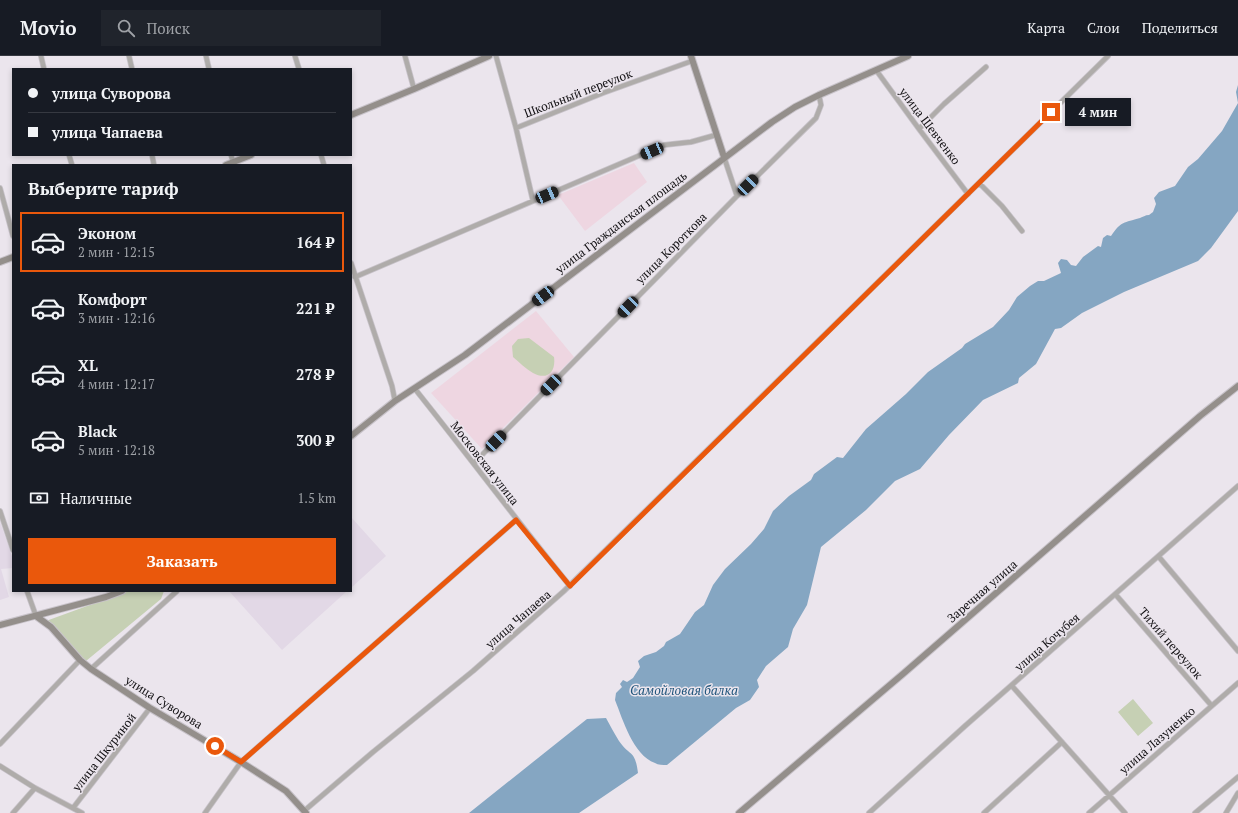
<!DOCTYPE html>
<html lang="ru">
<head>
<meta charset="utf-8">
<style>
  body { margin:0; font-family:"PT Serif",serif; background:#20242c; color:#f1f3f6; height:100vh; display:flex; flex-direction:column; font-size:15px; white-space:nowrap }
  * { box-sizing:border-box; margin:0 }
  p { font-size:13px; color:#9ea1a6 }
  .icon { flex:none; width:22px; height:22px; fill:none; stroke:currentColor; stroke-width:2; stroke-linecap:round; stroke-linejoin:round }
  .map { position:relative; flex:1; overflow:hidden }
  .panel { position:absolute; left:12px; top:108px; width:340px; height:428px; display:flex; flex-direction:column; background:#171b24; border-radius:0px; box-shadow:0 2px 6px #0003 }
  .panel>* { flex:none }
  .guide { position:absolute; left:12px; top:12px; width:340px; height:88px; border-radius:0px; box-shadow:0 2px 6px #0003; display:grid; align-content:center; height:88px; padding:0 16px; background:#171b24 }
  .end { position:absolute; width:18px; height:18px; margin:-9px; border:5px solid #ea580c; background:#fff; box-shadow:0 0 0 2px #fff }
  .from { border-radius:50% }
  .bubble { position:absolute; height:28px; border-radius:0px; background:#171b24; box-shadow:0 2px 6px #0003; font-size:13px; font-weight:700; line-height:28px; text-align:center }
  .car { position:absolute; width:12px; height:24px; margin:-12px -6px; border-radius:5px; box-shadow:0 0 3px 1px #0007; background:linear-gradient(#222 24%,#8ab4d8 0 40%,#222 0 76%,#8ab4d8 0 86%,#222 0) }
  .guide b { display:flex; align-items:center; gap:14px; height:38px; font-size:15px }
  .guide b+b { border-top:1px solid #363941 }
  .guide i { width:10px; height:10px; background:#f1f3f6 }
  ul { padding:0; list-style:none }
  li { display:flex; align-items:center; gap:12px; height:60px; margin:0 8px 6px; padding:0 8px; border:2px solid transparent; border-radius:0px }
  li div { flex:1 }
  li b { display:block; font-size:15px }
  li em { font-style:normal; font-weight:700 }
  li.selected { border-color:#ea580c }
  li>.icon { width:36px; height:36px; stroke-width:1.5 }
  h2 { padding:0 16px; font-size:18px; line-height:48px }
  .pay { display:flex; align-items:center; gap:10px; height:44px; padding:0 16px; font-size:15px }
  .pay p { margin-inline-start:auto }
  .button { display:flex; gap:8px; margin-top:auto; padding:8px 16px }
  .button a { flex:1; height:46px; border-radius:0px; background:#ea580c; color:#fff; font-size:16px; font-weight:700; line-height:46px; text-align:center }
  header { display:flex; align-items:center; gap:24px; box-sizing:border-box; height:56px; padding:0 20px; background:#171b24; border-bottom:1px solid #363941 }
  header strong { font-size:19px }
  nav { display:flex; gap:22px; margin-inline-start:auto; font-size:14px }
  .search { width:280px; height:36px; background:#20242c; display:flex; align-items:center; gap:10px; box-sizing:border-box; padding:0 14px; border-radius:0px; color:#9ea1a6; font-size:15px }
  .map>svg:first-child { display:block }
  .built { fill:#e2d8e6 }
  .education { fill:#eed6e1 }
  .green { fill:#c6d0b4 }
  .water { fill:#85a6c2 }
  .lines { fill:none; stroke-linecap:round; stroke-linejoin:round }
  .street-casing { stroke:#c8c3ca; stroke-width:6 }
  .secondary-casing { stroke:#c8c3ca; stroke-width:8 }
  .street { stroke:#afacaa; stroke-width:4.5 }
  .secondary { stroke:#948f8b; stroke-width:6 }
  .route { stroke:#ea580c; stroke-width:5 }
  .labels { text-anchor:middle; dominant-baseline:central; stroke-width:3; stroke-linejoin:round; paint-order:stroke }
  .street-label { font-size:12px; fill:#110f12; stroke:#ebe5ed }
  .water-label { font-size:13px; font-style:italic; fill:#1e537a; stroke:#ebe5ed }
</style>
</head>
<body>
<header>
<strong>Movio</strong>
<div class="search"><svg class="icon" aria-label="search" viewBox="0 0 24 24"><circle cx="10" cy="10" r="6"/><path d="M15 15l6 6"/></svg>Поиск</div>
<nav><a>Карта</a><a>Слои</a><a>Поделиться</a></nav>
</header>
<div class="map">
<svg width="1238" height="757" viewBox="0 0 1238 757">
  <rect width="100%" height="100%" fill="#ebe5ed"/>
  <path class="built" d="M 351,461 L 386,500 L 351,532 Z
    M 0,466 L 13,503 L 13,512 L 1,513 L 9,541 L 0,544 Z
    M 229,535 L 347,535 L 282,594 Z"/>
  <path class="education" d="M 634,107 L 647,126 L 585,175 L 558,139 Z
    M 536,255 L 574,301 L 482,393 L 431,337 Z"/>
  <path class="green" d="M 529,282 L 554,301 C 556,315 548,325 533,317 C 526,313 519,306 513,301 L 512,290 L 518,283 Z
    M 128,535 L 164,535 L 161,543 L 86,605 L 46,565 Z
    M 1133,643 L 1153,667 L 1138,680 L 1118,656 Z"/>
  <path class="water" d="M 1238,29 L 1238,155 L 1211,192 L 1198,205 L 1124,236 L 1082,257 L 1061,272 L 1055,273 L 1036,308 L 1019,322 L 1018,327 L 983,344 L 949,379 L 920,413 L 895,425 L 866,454 L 821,491 L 807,549 L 793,573 L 788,591 L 766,610 L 757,624 L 759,631 L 750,644 L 736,652 L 667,709 C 663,709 658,709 655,707 C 633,699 623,664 615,644 L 616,637 L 622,631 L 620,628 L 623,624 L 627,626 L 633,622 L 640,611 L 638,605 L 644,600 L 656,596 L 664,590 L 666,586 L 680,578 L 695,556 L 704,549 L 713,529 L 725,513 L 751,488 L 764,473 L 773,455 L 789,440 L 811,424 L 814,418 L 837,401 L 843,402 L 866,373 L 906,338 L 928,316 L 962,292 L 965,288 L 993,271 L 1009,254 L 1017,241 L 1030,230 L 1038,225 L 1044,225 L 1061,217 L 1058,207 L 1061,203 L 1067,204 L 1071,209 L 1076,210 L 1083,201 L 1098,190 L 1101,191 L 1103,182 L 1107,179 L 1111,180 C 1121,165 1124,167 1140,162 C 1143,161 1145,159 1149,159 L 1153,156 L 1156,148 L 1154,142 L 1159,136 L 1175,130 L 1188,111 L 1198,103 L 1222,75 L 1238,47 L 1236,36 Z
    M 606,662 C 610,669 614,677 619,685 C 630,701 635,693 638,717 L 579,757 L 469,757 L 587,663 Z"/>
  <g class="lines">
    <g class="street-casing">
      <path id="street" d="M 41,0 L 44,13
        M 129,0 L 132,13
        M 206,0 L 209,13
        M 295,0 L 299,13
        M 405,0 L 414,33
        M 496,0 L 516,72 L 533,145
        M 876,14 L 919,73 L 968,138
        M 516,72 L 603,37 L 692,5
        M 919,73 L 944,48 L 986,11
        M 69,99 L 72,109
        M 152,99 L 154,109
        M 231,99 L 234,109
        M 321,99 L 324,109
        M 724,101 L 737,140
        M 979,127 L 1002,150 L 1022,175
        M 0,132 L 13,180
        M 351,207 L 392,330 L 395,345
        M 355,221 L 664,89 L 691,86 L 716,79
        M 415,333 C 467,398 517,465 570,530
        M 474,407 L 737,140 L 816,62 L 821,49 L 819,39
        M 0,455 L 13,494
        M 1159,501 L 1238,595
        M 27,535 L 36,560
        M 1116,539 L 1211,649
        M 91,613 L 177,535
        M 1012,630 L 1125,757
        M 0,688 L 80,604
        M 0,710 L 35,732 L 82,757
        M 73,752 L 150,652
        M 304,755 L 373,696 L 473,615 L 564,535 L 1108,0
        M 13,757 L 35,732
        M 205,757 L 241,706 L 516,464
        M 869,757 L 965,670 L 1238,430
        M 984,757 L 1062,686
        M 1089,757 L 1238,627
        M 1195,757 L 1238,721
        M 1226,757 L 1238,737"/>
    </g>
    <g class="secondary-casing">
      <path id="secondary" d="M 691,0 L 724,101
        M 351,59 L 414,33 L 489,0
        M 226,109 L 251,99
        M 0,206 L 13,201
        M 351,380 L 395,345 L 465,299 L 772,66 L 795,51 L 819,39 L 908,0
        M 36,560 L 51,571 L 80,604 L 91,613 L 150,652 L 241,706 L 286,735 L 306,757
        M 0,569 L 106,541 L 122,535
        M 739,757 L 904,617 L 1200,360 L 1238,330"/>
    </g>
    <use href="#street" class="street"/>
    <use href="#secondary" class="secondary"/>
  </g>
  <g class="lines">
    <path class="route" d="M 215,690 L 241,706 L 516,464 L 570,530 L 1051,56"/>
  </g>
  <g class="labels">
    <g class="street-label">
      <text transform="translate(578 37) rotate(-21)">Школьный переулок</text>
      <text transform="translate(930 70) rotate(53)">улица Шевченко</text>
      <text transform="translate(621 166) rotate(-37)">улица Гражданская площадь</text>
      <text transform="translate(671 192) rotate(-45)">улица Короткова</text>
      <text transform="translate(485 407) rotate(52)">Московская улица</text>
      <text transform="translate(982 535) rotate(-41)">Заречная улица</text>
      <text transform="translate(518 563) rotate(-41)">улица Чапаева</text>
      <text transform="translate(1047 586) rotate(-41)">улица Кочубея</text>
      <text transform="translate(1171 587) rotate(49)">Тихий переулок</text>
      <text transform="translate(164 646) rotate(32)">улица Суворова</text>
      <text transform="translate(1157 684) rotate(-41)">улица Лазуненко</text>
      <text transform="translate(104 696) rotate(-52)">улица Шкуриной</text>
    </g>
    <g class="water-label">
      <text x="684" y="634">Самойловая балка</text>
    </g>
  </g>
</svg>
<i class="end from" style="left:215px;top:690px"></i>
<i class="end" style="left:1051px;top:56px"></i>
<div class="bubble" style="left:1065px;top:42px;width:66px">4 мин</div>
<i class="car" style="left:652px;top:95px;rotate:247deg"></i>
<i class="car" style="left:748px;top:129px;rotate:45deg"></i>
<i class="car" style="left:547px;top:139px;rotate:67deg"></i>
<i class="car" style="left:543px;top:240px;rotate:233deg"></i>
<i class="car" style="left:628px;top:251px;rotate:224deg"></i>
<i class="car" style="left:551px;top:329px;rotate:225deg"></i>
<i class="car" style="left:496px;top:385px;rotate:44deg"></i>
<div class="guide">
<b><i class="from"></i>улица Суворова</b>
<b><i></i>улица Чапаева</b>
</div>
<section class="panel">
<h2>Выберите тариф</h2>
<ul>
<li class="selected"><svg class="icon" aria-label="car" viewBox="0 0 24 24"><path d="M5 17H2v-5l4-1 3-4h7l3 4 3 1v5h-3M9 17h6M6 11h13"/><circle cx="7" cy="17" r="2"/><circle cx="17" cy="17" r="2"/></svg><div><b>Эконом</b><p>2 мин · 12:15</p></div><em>164 ₽</em></li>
<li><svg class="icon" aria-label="car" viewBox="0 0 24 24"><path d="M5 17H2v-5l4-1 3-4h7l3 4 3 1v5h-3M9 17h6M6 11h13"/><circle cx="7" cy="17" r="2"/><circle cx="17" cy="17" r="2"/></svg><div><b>Комфорт</b><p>3 мин · 12:16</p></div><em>221 ₽</em></li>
<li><svg class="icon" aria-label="car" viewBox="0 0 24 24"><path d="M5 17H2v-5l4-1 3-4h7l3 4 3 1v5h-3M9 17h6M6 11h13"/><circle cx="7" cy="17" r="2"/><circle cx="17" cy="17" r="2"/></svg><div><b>XL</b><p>4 мин · 12:17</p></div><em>278 ₽</em></li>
<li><svg class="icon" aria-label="car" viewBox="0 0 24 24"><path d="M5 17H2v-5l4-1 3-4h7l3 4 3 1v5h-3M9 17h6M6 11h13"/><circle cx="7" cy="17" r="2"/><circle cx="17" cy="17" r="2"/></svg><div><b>Black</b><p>5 мин · 12:18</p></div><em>300 ₽</em></li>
</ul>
<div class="pay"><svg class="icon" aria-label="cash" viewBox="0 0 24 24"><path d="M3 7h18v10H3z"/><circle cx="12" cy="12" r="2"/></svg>Наличные<p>1.5 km</p></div>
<div class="button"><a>Заказать</a></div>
</section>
</div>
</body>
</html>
